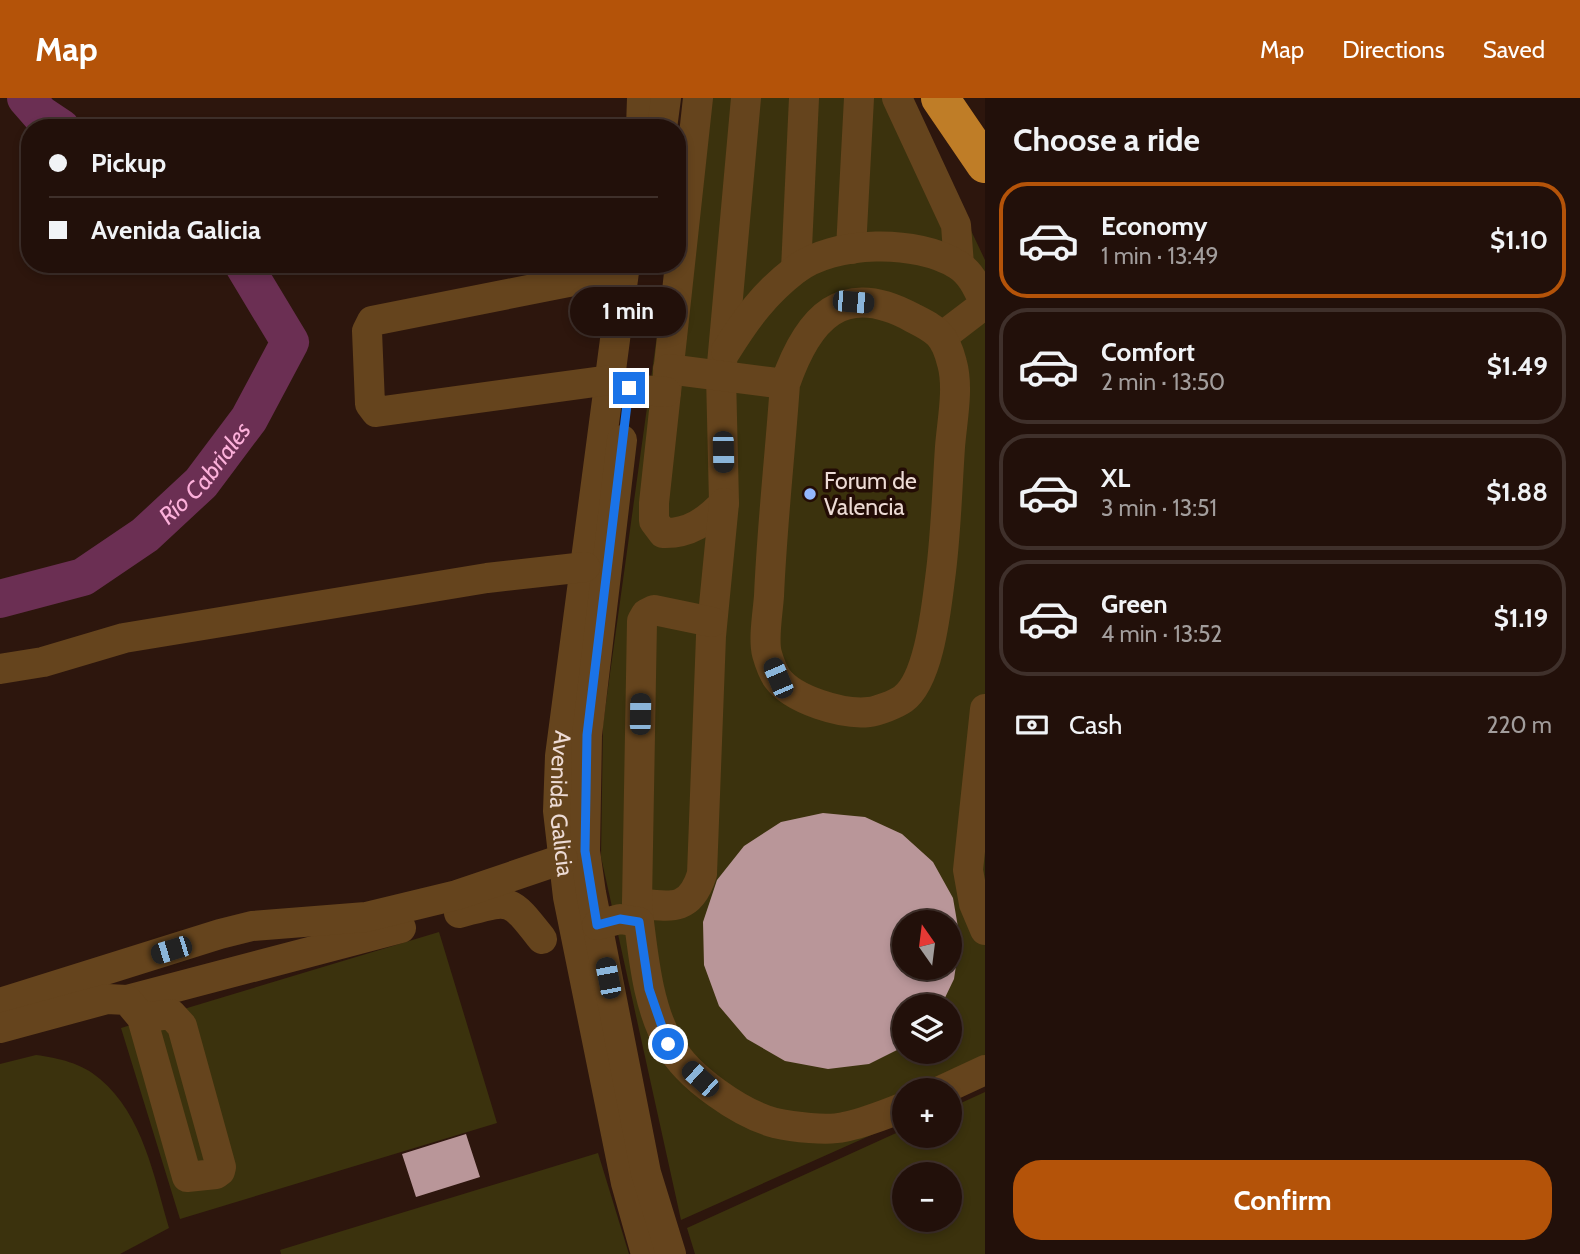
<!DOCTYPE html>
<html lang="en">
<head>
<meta charset="utf-8">
<style>
  body { margin:0; font-family:Cabin,sans-serif; background:#2e1e18; color:#f1f3f6; height:100vh; display:flex; flex-direction:column; font-size:26px; white-space:nowrap }
  * { box-sizing:border-box; margin:0 }
  p { font-size:23px; color:#a29d9c }
  .icon { flex:none; width:38px; height:38px; fill:none; stroke:currentColor; stroke-width:2; stroke-linecap:round; stroke-linejoin:round }
  .map { position:relative; flex:1; overflow:hidden }
  .drawer { display:flex; flex-direction:column; background:#22100a; width:595px }
  .drawer>* { flex:none }
  .hud { position:absolute; left:21px; top:21px; width:665px; height:154px; border-radius:28px; box-shadow:0 4px 10px #0003,0 0 0 2px #3f302b; display:grid; align-content:center; height:154px; padding:0 28px; background:#22100a }
  .needle { width:46px; rotate:346deg }
  .controls { position:absolute; left:892px; top:812px; display:grid; gap:14px }
  .controls a { display:grid; place-items:center; width:70px; height:70px; border-radius:50%; background:#22100a; box-shadow:0 4px 10px #0003,0 0 0 2px #3f302b; font-size:35px }
  .end { position:absolute; width:32px; height:32px; margin:-16px; border:9px solid #1a73e8; background:#fff; box-shadow:0 0 0 4px #fff }
  .from { border-radius:50% }
  .bubble { position:absolute; height:49px; border-radius:24px; background:#22100a; box-shadow:0 4px 10px #0003,0 0 0 2px #3f302b; font-size:23px; font-weight:800; line-height:49px; text-align:center }
  .car { position:absolute; width:21px; height:42px; margin:-21px -10px; border-radius:9px; box-shadow:0 0 5px 2px #0007; background:linear-gradient(#222 24%,#8ab4d8 0 40%,#222 0 76%,#8ab4d8 0 86%,#222 0) }
  .hud b { display:flex; align-items:center; gap:24px; height:66px; font-size:26px }
  .hud b+b { border-top:2px solid #3f302b }
  .hud i { width:18px; height:18px; background:#f1f3f6 }
  ul { padding:0; list-style:none }
  li { display:flex; align-items:center; gap:21px; height:116px; margin:0 14px 10px; padding:0 14px; border:4px solid #3f302b; border-radius:28px }
  li div { flex:1 }
  li b { display:block; font-size:26px }
  li em { font-style:normal; font-weight:800 }
  li.current { border-color:#b45309 }
  li>.icon { width:63px; height:63px; stroke-width:1.5 }
  h2 { padding:0 28px; font-size:32px; line-height:84px }
  .pay { display:flex; align-items:center; gap:18px; height:77px; padding:0 28px; font-size:26px }
  .pay p { margin-inline-start:auto }
  .cta { display:flex; gap:14px; margin-top:auto; padding:14px 28px }
  .cta a { flex:1; height:80px; border-radius:28px; background:#b45309; color:#fff; font-size:28px; font-weight:800; line-height:80px; text-align:center }
  header { display:flex; align-items:center; gap:42px; box-sizing:border-box; height:98px; padding:0 35px; background:#b45309; color:#fff }
  header strong { font-size:33px }
  nav { display:flex; gap:38px; margin-inline-start:auto; font-size:24px }
  main { display:flex; flex:1; min-height:0 }
  .map>svg:first-child { display:block }
  .green { fill:#3b320d; fill-rule:evenodd }
  .lines { fill:none; stroke-linecap:round; stroke-linejoin:round }
  .river { stroke:#6b2f53; stroke-width:38 }
  .building { fill:#b99699; fill-rule:evenodd }
  .minor { stroke:#65441d; stroke-width:30 }
  .highway { stroke:#bf7d27; stroke-width:38 }
  .route { stroke:#1a73e8; stroke-width:9 }
  .poi-dot { fill:#93b7fd; stroke:#230c05; stroke-width:2.5 }
  .labels { text-anchor:middle; dominant-baseline:central; stroke-width:7; stroke-linejoin:round; paint-order:stroke }
  .poi-label { font-size:23px; fill:#eddbd5; stroke:#230c05; text-anchor:start }
  .street-label { font-size:23px; fill:#eddbd5; stroke:#230c05 }
  .water-label { font-size:24px; font-style:italic; fill:#fcb0da; stroke:#230c05 }
</style>
</head>
<body>
<header>
<strong>Map</strong>
<nav><a>Map</a><a>Directions</a><a>Saved</a></nav>
</header>
<main>
<div class="map">
<svg width="985" height="1156" viewBox="0 0 985 1156">
  <rect width="100%" height="100%" fill="#2d160d"/>
  <path class="green" d="M 690,0 L 908,0 L 985,162 L 985,986 L 950,992 L 905,992 L 905,1022 L 681,1122 L 601,759 L 603,626 ZM 905,824 L 950,824 L 950,870 L 905,870 ZM 905,908 L 950,908 L 950,954 L 905,954 Z
    M 439,834 L 497,1025 L 180,1121 L 121,930 Z
    M 36,957 C 58,960 82,965 100,981 C 143,1017 154,1079 169,1130 L 120,1156 L 0,1156 L 0,966 Z
    M 985,994 L 985,1156 L 695,1156 L 687,1130 L 905,1031 L 905,1038 L 950,1038 L 950,1010 ZM 950,1076 L 950,1122 L 905,1122 L 905,1076 Z
    M 598,1055 L 629,1156 L 281,1156 L 280,1152 Z"/>
  <g class="lines">
    <g class="river">
      <path d="M 26,0 L 40,16 L 61,30"/>
      <path id="s1" d="M 0,501 L 83,479 L 145,437 L 201,385 L 249,321 L 290,244 L 243,166"/>
    </g>
  </g>
  <path class="building" d="M 823,715 L 865,719 L 902,736 L 933,764 L 953,800 L 960,841 L 954,881 L 941,908 L 905,908 L 905,948 L 869,966 L 828,971 L 785,963 L 747,941 L 719,908 L 704,867 L 703,824 L 717,782 L 744,748 L 781,724 ZM 905,824 L 950,824 L 950,870 L 905,870 Z
    M 466,1036 L 480,1079 L 416,1099 L 402,1056 Z"/>
  <g class="lines">
    <g class="minor">
      <path d="M 698,0 L 654,405 L 654,423 L 663,435 C 689,436 707,423 724,405 L 721,277 L 746,0"/>
      <path d="M 897,0 L 956,127 L 959,167"/>
      <path d="M 641,30 L 642,0"/>
      <path d="M 662,30 L 666,0"/>
      <path d="M 851,151 L 859,0"/>
      <path id="s2" d="M 625,166 L 567,605 L 560,658 L 558,713 L 568,799 L 626,1085 L 646,1156"/>
      <path d="M 796,171 L 804,0"/>
      <path d="M 726,253 C 746,221 764,196 795,172 C 834,142 917,141 958,167 C 972,176 978,191 985,206 L 943,238"/>
      <path d="M 668,271 L 785,286 C 808,220 842,181 913,220 C 937,232 945,237 952,265 C 959,290 952,323 950,349 C 947,393 946,438 940,481 C 936,512 929,582 903,601 C 896,606 878,613 869,614 C 843,617 793,602 777,580 C 773,574 769,563 767,556 C 763,541 768,513 769,498 C 772,427 780,357 785,286"/>
      <path d="M 610,282 L 376,314 L 370,306 L 367,233 L 372,223 L 624,173"/>
      <path d="M 629,291 L 666,294"/>
      <path d="M 622,342 L 587,637 L 585,753 L 591,795 L 646,1075 L 671,1156"/>
      <path d="M 0,571 L 43,564 L 124,540 L 487,480 L 585,469"/>
      <path d="M 985,611 L 968,772 L 974,806 L 985,832"/>
      <path d="M 637,805 C 671,809 690,814 702,776 L 711,538 L 724,405"/>
      <path d="M 459,815 C 512,801 508,798 542,841"/>
      <path d="M 639,824 L 637,805 L 642,523 L 646,516 L 654,512 L 712,524"/>
      <path d="M 597,827 L 620,821 L 639,824 C 644,864 649,912 670,947 C 687,979 741,1016 775,1025 C 793,1029 827,1033 844,1029 C 865,1025 885,1016 905,1009"/>
      <path d="M 127,902 L 401,830"/>
      <path d="M 0,905 L 220,836 L 252,828 L 366,819 L 457,797 L 563,761"/>
      <path d="M 0,930 L 107,901 L 127,902 L 142,920 L 187,1079 L 216,1076 L 220,1073 L 221,1069 L 182,928 L 171,916 L 142,920"/>
      <path d="M 942,992 L 985,972"/>
    </g>
    <path class="highway" d="M 940,0 L 985,66"/>
  </g>
  <g class="lines">
    <path class="route" d="M 629,290 L 587,637 L 585,753 L 597,827 L 620,821 L 639,824 L 649,891 L 668,946"/>
  </g>
  <circle class="poi-dot" cx="810" cy="396" r="7"/>
  <g class="labels">
    <g class="poi-label">
      <text x="824" y="383">Forum de<tspan x="824" dy="26">Valencia</tspan></text>
    </g>
    <g class="street-label">
      <text stroke="none"><textPath href="#s2" startOffset="544">Avenida Galicia</textPath></text>
    </g>
    <g class="water-label">
      <text stroke="none"><textPath href="#s1" startOffset="247">Río Cabriales</textPath></text>
    </g>
  </g>
</svg>
<div class="controls">
<a><svg class="needle" viewBox="-14 -14 28 28"><path d="M0-13l5 13h-10z" fill="#e53935"/><path d="M0 13l5-13h-10z" fill="#a29d9c"/></svg></a>
<a><svg class="icon" aria-label="layers" viewBox="0 0 24 24"><path d="M12 4l9 5-9 5-9-5zM3 14l9 5 9-5"/></svg></a>
<a>+</a>
<a>−</a>
</div>
<i class="end from" style="left:668px;top:946px"></i>
<i class="end" style="left:629px;top:290px"></i>
<div class="bubble" style="left:570px;top:189px;width:116px">1 min</div>
<i class="car" style="left:853px;top:204px;rotate:95deg"></i>
<i class="car" style="left:723px;top:354px;rotate:179deg"></i>
<i class="car" style="left:778px;top:580px;rotate:337deg"></i>
<i class="car" style="left:640px;top:616px;rotate:1deg"></i>
<i class="car" style="left:171px;top:852px;rotate:253deg"></i>
<i class="car" style="left:608px;top:880px;rotate:349deg"></i>
<i class="car" style="left:700px;top:981px;rotate:312deg"></i>
<div class="hud">
<b><i class="from"></i>Pickup</b>
<b><i></i>Avenida Galicia</b>
</div>
</div>
<section class="drawer">
<h2>Choose a ride</h2>
<ul>
<li class="current"><svg class="icon" aria-label="car" viewBox="0 0 24 24"><path d="M5 17H2v-5l4-1 3-4h7l3 4 3 1v5h-3M9 17h6M6 11h13"/><circle cx="7" cy="17" r="2"/><circle cx="17" cy="17" r="2"/></svg><div><b>Economy</b><p>1 min · 13:49</p></div><em>$1.10</em></li>
<li><svg class="icon" aria-label="car" viewBox="0 0 24 24"><path d="M5 17H2v-5l4-1 3-4h7l3 4 3 1v5h-3M9 17h6M6 11h13"/><circle cx="7" cy="17" r="2"/><circle cx="17" cy="17" r="2"/></svg><div><b>Comfort</b><p>2 min · 13:50</p></div><em>$1.49</em></li>
<li><svg class="icon" aria-label="car" viewBox="0 0 24 24"><path d="M5 17H2v-5l4-1 3-4h7l3 4 3 1v5h-3M9 17h6M6 11h13"/><circle cx="7" cy="17" r="2"/><circle cx="17" cy="17" r="2"/></svg><div><b>XL</b><p>3 min · 13:51</p></div><em>$1.88</em></li>
<li><svg class="icon" aria-label="car" viewBox="0 0 24 24"><path d="M5 17H2v-5l4-1 3-4h7l3 4 3 1v5h-3M9 17h6M6 11h13"/><circle cx="7" cy="17" r="2"/><circle cx="17" cy="17" r="2"/></svg><div><b>Green</b><p>4 min · 13:52</p></div><em>$1.19</em></li>
</ul>
<div class="pay"><svg class="icon" aria-label="cash" viewBox="0 0 24 24"><path d="M3 7h18v10H3z"/><circle cx="12" cy="12" r="2"/></svg>Cash<p>220 m</p></div>
<div class="cta"><a>Confirm</a></div>
</section>
</main>
</body>
</html>
